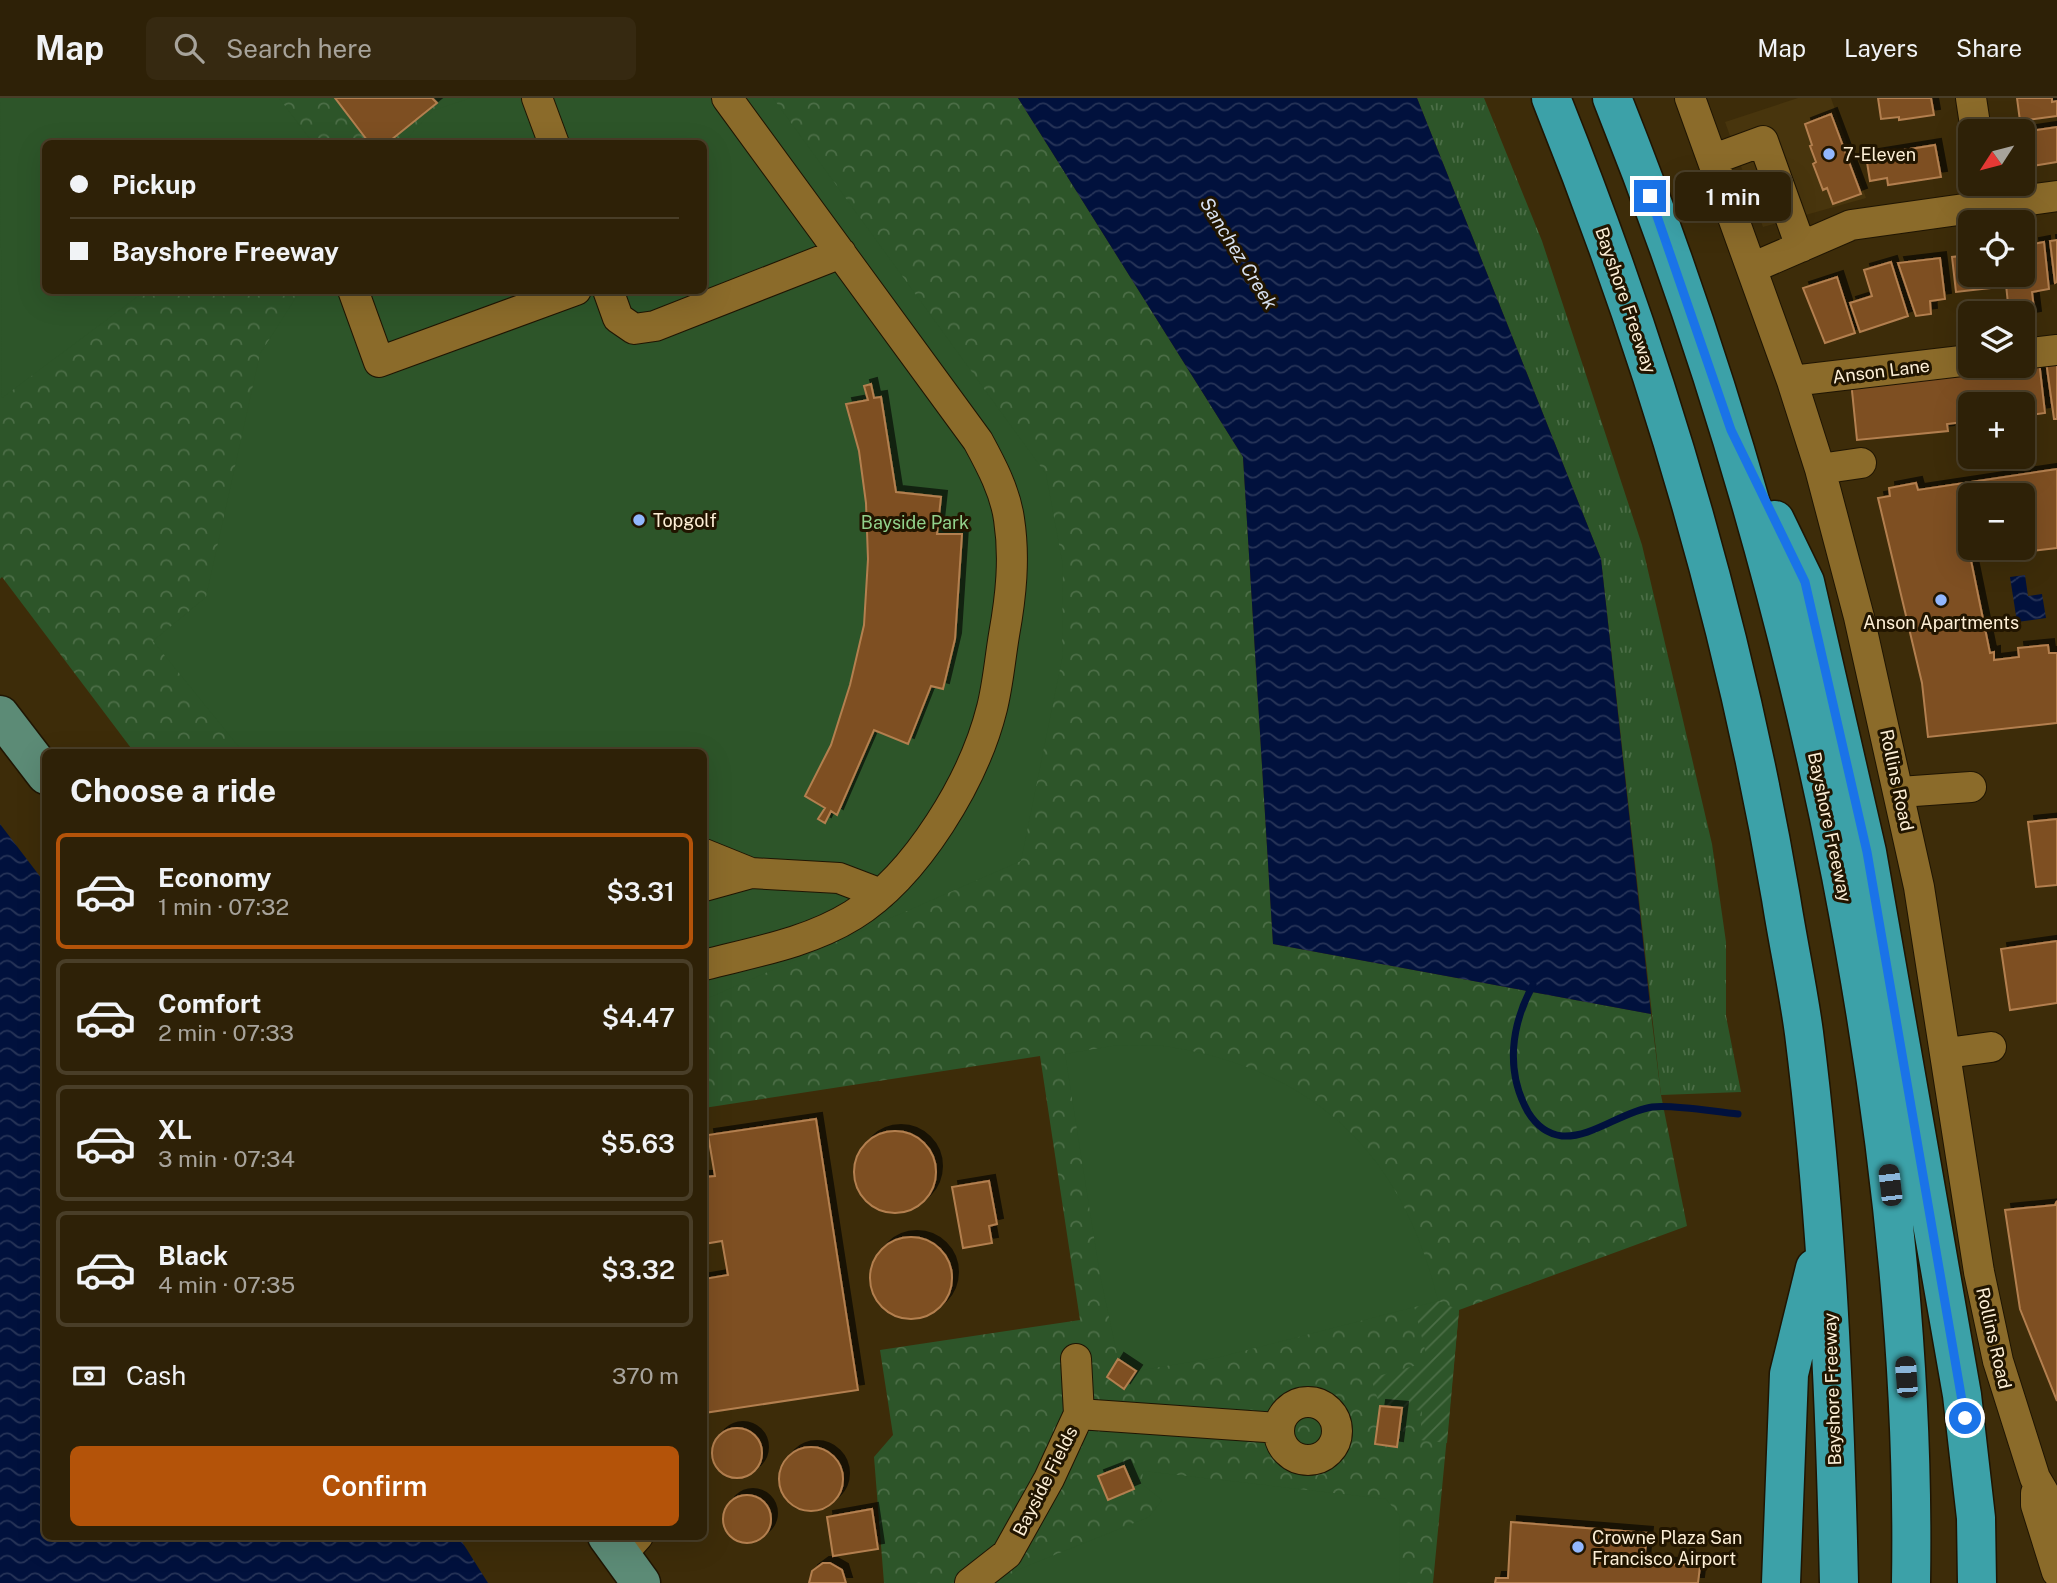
<!DOCTYPE html>
<html lang="en">
<head>
<meta charset="utf-8">
<style>
  body { margin:0; font-family:"Public Sans",sans-serif; background:#362911; color:#f1f3f6; height:100vh; display:flex; flex-direction:column; font-size:26px; white-space:nowrap }
  * { box-sizing:border-box; margin:0 }
  p { font-size:23px; color:#a7a39b }
  .icon { flex:none; width:38px; height:38px; fill:none; stroke:currentColor; stroke-width:2; stroke-linecap:round; stroke-linejoin:round }
  .map { position:relative; flex:1; overflow:hidden }
  .side { position:absolute; left:42px; top:651px; width:665px; height:791px; display:flex; flex-direction:column; background:#2e2107; border-radius:10px; box-shadow:0 7px 28px #0002,0 0 0 2px #493e28 }
  .side>* { flex:none }
  .banner { position:absolute; left:42px; top:42px; width:665px; height:154px; border-radius:10px; box-shadow:0 7px 28px #0002,0 0 0 2px #493e28; display:grid; align-content:center; height:154px; padding:0 28px; background:#2e2107 }
  .needle { width:46px; rotate:234deg }
  .controls { position:absolute; left:1958px; top:21px; display:grid; gap:14px }
  .controls a { display:grid; place-items:center; width:77px; height:77px; border-radius:10px; background:#2e2107; box-shadow:0 7px 28px #0002,0 0 0 2px #493e28; font-size:35px }
  .end { position:absolute; width:32px; height:32px; margin:-16px; border:9px solid #1a73e8; background:#fff; box-shadow:0 0 0 4px #fff }
  .from { border-radius:50% }
  .bubble { position:absolute; height:49px; border-radius:10px; background:#2e2107; box-shadow:0 7px 28px #0002,0 0 0 2px #493e28; font-size:23px; font-weight:600; line-height:49px; text-align:center }
  .car { position:absolute; width:21px; height:42px; margin:-21px -10px; border-radius:9px; box-shadow:0 0 5px 2px #0007; background:linear-gradient(#222 24%,#8ab4d8 0 40%,#222 0 76%,#8ab4d8 0 86%,#222 0) }
  .banner b { display:flex; align-items:center; gap:24px; height:66px; font-size:26px }
  .banner b+b { border-top:2px solid #493e28 }
  .banner i { width:18px; height:18px; background:#f1f3f6 }
  ul { padding:0; list-style:none }
  li { display:flex; align-items:center; gap:21px; height:116px; margin:0 14px 10px; padding:0 14px; border:4px solid #493e28; border-radius:10px }
  li div { flex:1 }
  li b { display:block; font-size:26px }
  li em { font-style:normal; font-weight:600 }
  li.selected { border-color:#b45309 }
  li>.icon { width:63px; height:63px; stroke-width:1.5 }
  h2 { padding:0 28px; font-size:32px; line-height:84px }
  .pay { display:flex; align-items:center; gap:18px; height:77px; padding:0 28px; font-size:26px }
  .pay p { margin-inline-start:auto }
  .button { display:flex; gap:14px; margin-top:auto; padding:14px 28px }
  .button a { flex:1; height:80px; border-radius:10px; background:#b45309; color:#fff; font-size:28px; font-weight:600; line-height:80px; text-align:center }
  header { display:flex; align-items:center; gap:42px; box-sizing:border-box; height:98px; padding:0 35px; background:#2e2107; border-bottom:2px solid #493e28 }
  header strong { font-size:33px }
  nav { display:flex; gap:38px; margin-inline-start:auto; font-size:24px }
  .search { width:490px; height:63px; background:#362911; display:flex; align-items:center; gap:18px; box-sizing:border-box; padding:0 24px; border-radius:10px; color:#a7a39b; font-size:26px }
  .map>svg:first-child { display:block }
  .built { fill:#48350d }
  .grass { fill:url(#grass-tufts) }
  .park { fill:url(#park-crowns); fill-rule:evenodd }
  .garden { fill:url(#garden-furrows) }
  .pitch { fill:#2d5529 }
  .water { fill:url(#water-waves) }
  .lines { fill:none; stroke-linecap:round; stroke-linejoin:round }
  .stream { stroke:#01113d; stroke-width:7 }
  .building { fill:#7e4f20; stroke:#b37f4f; stroke-width:2; filter:url(#shadow) }
  .minor-casing { stroke:#1f1503; stroke-width:32 }
  .major-casing { stroke:#1f1503; stroke-width:41 }
  .highway-casing { stroke:#1f1503; stroke-width:41 }
  .minor { stroke:#8b6b2a; stroke-width:30 }
  .major { stroke:#5c8b76; stroke-width:38 }
  .highway { stroke:#3ca1a8; stroke-width:38 }
  .route { stroke:#1a73e8; stroke-width:9 }
  .poi-dot { fill:#92b7fd; stroke:#211500; stroke-width:2.5 }
  .labels { text-anchor:middle; dominant-baseline:central; stroke-width:6; stroke-linejoin:round; paint-order:stroke }
  .poi-label { font-size:18px; fill:#fdefd6; stroke:#211500; text-anchor:start }
  .street-label { font-size:18px; fill:#fdefd6; stroke:#211500 }
  .park-label { font-size:18px; fill:#91d18b; stroke:#211500 }
  .water-label { font-size:19px; font-style:italic; fill:#d8e1f1; stroke:#211500 }
</style>
</head>
<body>
<header>
<strong>Map</strong>
<div class="search"><svg class="icon" aria-label="search" viewBox="0 0 24 24"><circle cx="10" cy="10" r="6"/><path d="M15 15l6 6"/></svg>Search here</div>
<nav><a>Map</a><a>Layers</a><a>Share</a></nav>
</header>
<div class="map">
<svg width="2057" height="1485" viewBox="0 0 2057 1485">
  <defs>
    <pattern id="grass-tufts" width="24" height="20" patternUnits="userSpaceOnUse" patternTransform="scale(1.75)"><rect width="24" height="20" fill="#2d5529"/><path d="M3 7l-1-3M5 7V3M7 7l1-3M15 17l-1-3M17 17v-4M19 17l1-3" fill="none" stroke="#4c6e47"/></pattern>
    <pattern id="park-crowns" width="20" height="18" patternUnits="userSpaceOnUse" patternTransform="scale(1.75)"><rect width="20" height="18" fill="#2d5529"/><path d="M2 6a3 3 0 1 1 6 0M12 15a3 3 0 1 1 6 0" fill="none" stroke="#4c6e47"/></pattern>
    <pattern id="garden-furrows" width="10" height="10" patternUnits="userSpaceOnUse" patternTransform="scale(1.75)"><rect width="10" height="10" fill="#2d5529"/><path d="M-1 1l2-2M0 10L10 0M9 11l2-2" fill="none" stroke="#4c6e47"/></pattern>
    <pattern id="water-waves" width="16" height="10" patternUnits="userSpaceOnUse" patternTransform="scale(1.75)"><rect width="16" height="10" fill="#01113d"/><path d="M0 5q4-4 8 0t8 0" fill="none" stroke="#273458"/></pattern>
    <filter id="shadow"><feDropShadow dx="6" dy="-6" stdDeviation="0" flood-color="#0009"/></filter>
  </defs>
  <rect width="100%" height="100%" fill="#3d2c09"/>
  <path class="built" d="M 1798,0 L 1831,0 L 1866,100 L 1763,129 L 1725,24 Z"/>
  <path class="grass" d="M 1417,0 L 1484,0 L 1542,143 L 1642,447 L 1712,746 L 1726,844 L 1726,918 L 1741,994 L 1661,997 L 1601,461 Z"/>
  <path class="park" d="M 0,0 L 1018,0 L 1243,359 L 1273,846 L 1651,916 L 1661,997 L 1687,1128 L 1459,1212 L 1433,1485 L 884,1485 L 874,1359 L 893,1337 L 880,1252 L 1080,1222 L 1040,958 L 704,1010 L 704,654 L 134,654 L 2,479 L 0,481 ZM 46,46 L 704,46 L 704,192 L 46,192 Z"/>
  <path class="garden" d="M 1438,1203 L 1459,1212 L 1447,1345 L 1420,1342 L 1422,1313 L 1380,1308 L 1371,1280 L 1428,1264 L 1414,1208 Z"/>
  <path class="pitch" d="M 0,0 L 279,0 L 313,45 L 46,46 L 46,192 L 145,193 L 2,300 Z
    M 470,0 L 773,0 L 1046,376 L 1063,468 L 1062,561 L 1021,763 L 704,902 L 704,654 L 243,654 L 153,543 L 206,499 L 260,256 L 300,193 L 704,192 L 704,46 L 403,45 L 432,13 Z
    M 1157,947 C 1311,968 1402,1052 1438,1203 L 1220,1259 L 1136,1273 L 1118,1261 L 1100,1177 L 1065,956 L 1112,948 Z
    M 1143,1373 L 1386,1401 L 1400,1418 L 1399,1485 L 1001,1485 L 1017,1472 L 1149,1419 L 1162,1402 L 1142,1386 Z"/>
  <path class="water" d="M 1018,0 L 1417,0 L 1601,461 L 1651,916 L 1273,846 L 1243,359 Z
    M 2025,477 L 2028,498 L 2042,496 L 2046,520 L 2017,524 L 2010,479 Z
    M 0,726 L 45,785 L 46,1438 L 459,1439 L 488,1485 L 0,1485 Z"/>
  <g class="lines">
    <path class="stream" d="M 1533,887 C 1511,927 1505,973 1528,1014 C 1536,1027 1546,1036 1562,1038 C 1592,1040 1621,1014 1652,1009 C 1673,1006 1715,1014 1738,1016"/>
  </g>
  <path class="building" d="M 335,0 L 432,0 L 437,5 L 386,46 L 367,46 L 367,42 Z
    M 1878,0 L 1931,0 L 1934,17 L 1899,22 L 1899,19 L 1881,21 Z
    M 2017,0 L 2052,0 L 2052,4 L 2057,3 L 2057,18 L 2020,23 Z
    M 1831,16 L 1861,96 L 1833,106 L 1827,90 L 1823,92 L 1813,66 L 1816,64 L 1810,48 L 1812,47 L 1805,26 Z
    M 2057,29 L 2057,64 L 2026,69 L 2023,34 Z
    M 1935,47 L 1941,79 L 1888,87 L 1887,80 L 1870,83 L 1866,58 Z
    M 2057,142 L 2057,184 L 2055,185 L 2050,143 Z
    M 2044,144 L 2049,191 L 2032,194 L 2035,219 L 2023,221 L 2023,215 L 2009,215 L 2005,177 L 2023,177 L 2023,150 L 2030,149 L 2032,169 L 2036,169 L 2033,146 Z
    M 1970,157 L 1970,177 L 1998,177 L 1999,189 L 1956,194 L 1952,159 Z
    M 1940,160 L 1945,201 L 1930,203 L 1931,216 L 1916,218 L 1898,165 Z
    M 1891,164 L 1908,218 L 1860,234 L 1850,205 L 1872,198 L 1864,172 Z
    M 1837,179 L 1855,235 L 1825,245 L 1803,190 Z
    M 2057,262 L 2057,321 L 2054,321 L 2046,263 Z
    M 2039,263 L 2045,315 L 2023,318 L 2023,306 L 1970,306 L 1970,323 L 1947,326 L 1948,333 L 1857,342 L 1851,283 L 1995,268 L 2023,268 Z
    M 871,286 L 874,300 L 881,299 L 896,394 L 941,399 L 937,436 L 962,436 L 955,541 L 943,591 L 931,588 L 908,646 L 874,632 L 837,717 L 831,713 L 825,725 L 818,721 L 825,710 L 805,698 L 831,647 L 850,587 L 864,527 L 868,461 L 866,405 L 859,353 L 846,306 L 868,302 L 864,288 Z
    M 2057,371 L 2057,450 L 1997,457 L 1996,450 L 2023,450 L 2023,397 L 1970,397 L 1970,438 L 1966,438 L 1990,555 L 1994,554 L 1994,562 L 2019,559 L 2018,550 L 2048,547 L 2049,555 L 2057,555 L 2057,625 L 1928,639 L 1922,585 L 1878,400 L 1890,398 L 1889,390 L 1916,385 L 1918,392 Z
    M 2057,721 L 2057,787 L 2036,789 L 2028,724 Z
    M 2057,843 L 2057,905 L 2010,912 L 2001,851 Z
    M 816,1021 L 858,1292 L 704,1315 L 704,1181 L 728,1177 L 722,1143 L 704,1146 L 704,1079 L 715,1078 L 708,1037 Z
    M854 1074a41 41 0 1 1 82 0a41 41 0 1 1-82 0Z
    M 989,1083 L 997,1126 L 989,1128 L 992,1145 L 963,1150 L 952,1089 Z
    M 2057,1103 L 2057,1303 L 2020,1211 L 2005,1112 L 2055,1107 Z
    M870 1180a41 41 0 1 1 82 0a41 41 0 1 1-82 0Z
    M 1118,1261 L 1136,1273 L 1124,1291 L 1107,1279 Z
    M 1380,1308 L 1402,1310 L 1397,1349 L 1375,1346 Z
    M712 1355a25 25 0 1 1 50 0a25 25 0 1 1-50 0Z
    M779 1381a32 32 0 1 1 64 0a32 32 0 1 1-64 0Z
    M 1124,1368 L 1134,1391 L 1108,1402 L 1098,1378 Z
    M723 1421a24 24 0 1 1 48 0a24 24 0 1 1-48 0Z
    M 872,1411 L 878,1451 L 833,1458 L 827,1419 Z
    M 1511,1424 L 1647,1435 L 1644,1464 L 1700,1468 L 1698,1485 L 1495,1485 L 1496,1480 L 1508,1480 Z
    M 823,1465 L 830,1465 L 842,1472 L 846,1485 L 809,1485 L 812,1473 Z"/>
  <g class="lines">
    <g class="minor-casing">
      <path id="minor" d="M 537,0 L 554,46
        M 1690,0 L 1792,283 L 1820,371 L 1859,519 L 1919,789 L 1979,1174 L 1998,1263 L 2035,1380 L 2057,1417
        M 1971,0 L 1976,33
        M 1714,61 L 1763,43 L 1801,149
        M 1754,169 L 1851,127 L 2057,98
        M 353,192 L 379,264 L 576,192
        M 608,192 L 618,220 L 634,231 L 655,228 L 841,155
        M 2023,256 L 2057,252
        M 1792,283 L 1970,262
        M 1820,371 L 1861,365
        M 1900,694 L 1971,689
        M 704,756 L 751,775
        M 704,788 L 751,775 L 839,780 L 881,796
        M 704,867 C 754,854 808,845 853,817 C 917,777 974,682 992,610 C 998,586 1000,561 1004,537 C 1011,498 1015,460 1009,421 C 1005,393 991,367 978,343 L 727,0
        M 1947,955 L 1991,949
        M1279 1333a29 29 0 1 1 58 0a29 29 0 1 1-58 0Z
        M 1079,1316 L 1279,1330
        M 2036,1395 L 2036,1407 L 2057,1474
        M 620,1458 L 638,1438
        M 970,1485 L 1007,1456 L 1049,1381 L 1079,1316 L 1076,1261"/>
    </g>
    <g class="major-casing">
      <path id="major" d="M 0,617 L 46,677
        M 607,1438 L 641,1485"/>
    </g>
    <g class="highway-casing">
      <path id="highway" d="M 1551,0 C 1655,259 1734,524 1781,800 C 1788,845 1798,890 1804,935 C 1827,1118 1835,1302 1839,1485
        M 1612,0 C 1713,252 1788,511 1841,778 C 1886,1010 1915,1248 1911,1485
        M 1775,422 L 1805,484 L 1867,754 L 1962,1297 L 1976,1420 L 1977,1485
        M 1781,1485 L 1789,1276 L 1815,1170"/>
    </g>
    <use href="#minor" class="minor"/>
    <use href="#major" class="major"/>
    <use href="#highway" class="highway"/>
  </g>
  <g class="lines">
    <path class="route" d="M 1650,98 L 1731,332 L 1805,484 L 1867,754 L 1965,1320"/>
  </g>
  <g class="poi-dot">
    <circle cx="1829" cy="56" r="7"/>
    <circle cx="639" cy="422" r="7"/>
    <circle cx="1941" cy="502" r="7"/>
    <circle cx="1578" cy="1449" r="7"/>
  </g>
  <g class="labels">
    <g class="poi-label">
      <text x="1843" y="56">7-Eleven</text>
      <text x="653" y="422">Topgolf</text>
      <text x="1941" y="524" text-anchor="middle">Anson Apartments</text>
      <text x="1592" y="1439">Crowne Plaza San<tspan x="1592" dy="21">Francisco Airport</tspan></text>
    </g>
    <g class="street-label">
      <text transform="translate(1626 202) rotate(71)">Bayshore Freeway</text>
      <text transform="translate(1881 273) rotate(-7)">Anson Lane</text>
      <text transform="translate(1897 682) rotate(78)">Rollins Road</text>
      <text transform="translate(1830 729) rotate(78)">Bayshore Freeway</text>
      <text transform="translate(1994 1240) rotate(77)">Rollins Road</text>
      <text transform="translate(1832 1291) rotate(-92)">Bayshore Freeway</text>
      <text transform="translate(1045 1383) rotate(-63)">Bayside Fields</text>
    </g>
    <g class="park-label">
      <text x="915" y="424">Bayside Park</text>
    </g>
    <g class="water-label">
      <text transform="translate(1239 155) rotate(58)">Sanchez Creek</text>
    </g>
  </g>
</svg>
<div class="controls">
<a><svg class="needle" viewBox="-14 -14 28 28"><path d="M0-13l5 13h-10z" fill="#e53935"/><path d="M0 13l5-13h-10z" fill="#a7a39b"/></svg></a>
<a><svg class="icon" aria-label="locate" viewBox="0 0 24 24"><circle cx="12" cy="12" r="6"/><path d="M12 2v4M12 18v4M2 12h4M18 12h4"/></svg></a>
<a><svg class="icon" aria-label="layers" viewBox="0 0 24 24"><path d="M12 4l9 5-9 5-9-5zM3 14l9 5 9-5"/></svg></a>
<a>+</a>
<a>−</a>
</div>
<i class="end from" style="left:1965px;top:1320px"></i>
<i class="end" style="left:1650px;top:98px"></i>
<div class="bubble" style="left:1675px;top:74px;width:116px">1 min</div>
<i class="car" style="left:1890px;top:1087px;rotate:353deg"></i>
<i class="car" style="left:1906px;top:1279px;rotate:356deg"></i>
<div class="banner">
<b><i class="from"></i>Pickup</b>
<b><i></i>Bayshore Freeway</b>
</div>
<section class="side">
<h2>Choose a ride</h2>
<ul>
<li class="selected"><svg class="icon" aria-label="car" viewBox="0 0 24 24"><path d="M5 17H2v-5l4-1 3-4h7l3 4 3 1v5h-3M9 17h6M6 11h13"/><circle cx="7" cy="17" r="2"/><circle cx="17" cy="17" r="2"/></svg><div><b>Economy</b><p>1 min · 07:32</p></div><em>$3.31</em></li>
<li><svg class="icon" aria-label="car" viewBox="0 0 24 24"><path d="M5 17H2v-5l4-1 3-4h7l3 4 3 1v5h-3M9 17h6M6 11h13"/><circle cx="7" cy="17" r="2"/><circle cx="17" cy="17" r="2"/></svg><div><b>Comfort</b><p>2 min · 07:33</p></div><em>$4.47</em></li>
<li><svg class="icon" aria-label="car" viewBox="0 0 24 24"><path d="M5 17H2v-5l4-1 3-4h7l3 4 3 1v5h-3M9 17h6M6 11h13"/><circle cx="7" cy="17" r="2"/><circle cx="17" cy="17" r="2"/></svg><div><b>XL</b><p>3 min · 07:34</p></div><em>$5.63</em></li>
<li><svg class="icon" aria-label="car" viewBox="0 0 24 24"><path d="M5 17H2v-5l4-1 3-4h7l3 4 3 1v5h-3M9 17h6M6 11h13"/><circle cx="7" cy="17" r="2"/><circle cx="17" cy="17" r="2"/></svg><div><b>Black</b><p>4 min · 07:35</p></div><em>$3.32</em></li>
</ul>
<div class="pay"><svg class="icon" aria-label="cash" viewBox="0 0 24 24"><path d="M3 7h18v10H3z"/><circle cx="12" cy="12" r="2"/></svg>Cash<p>370 m</p></div>
<div class="button"><a>Confirm</a></div>
</section>
</div>
</body>
</html>
